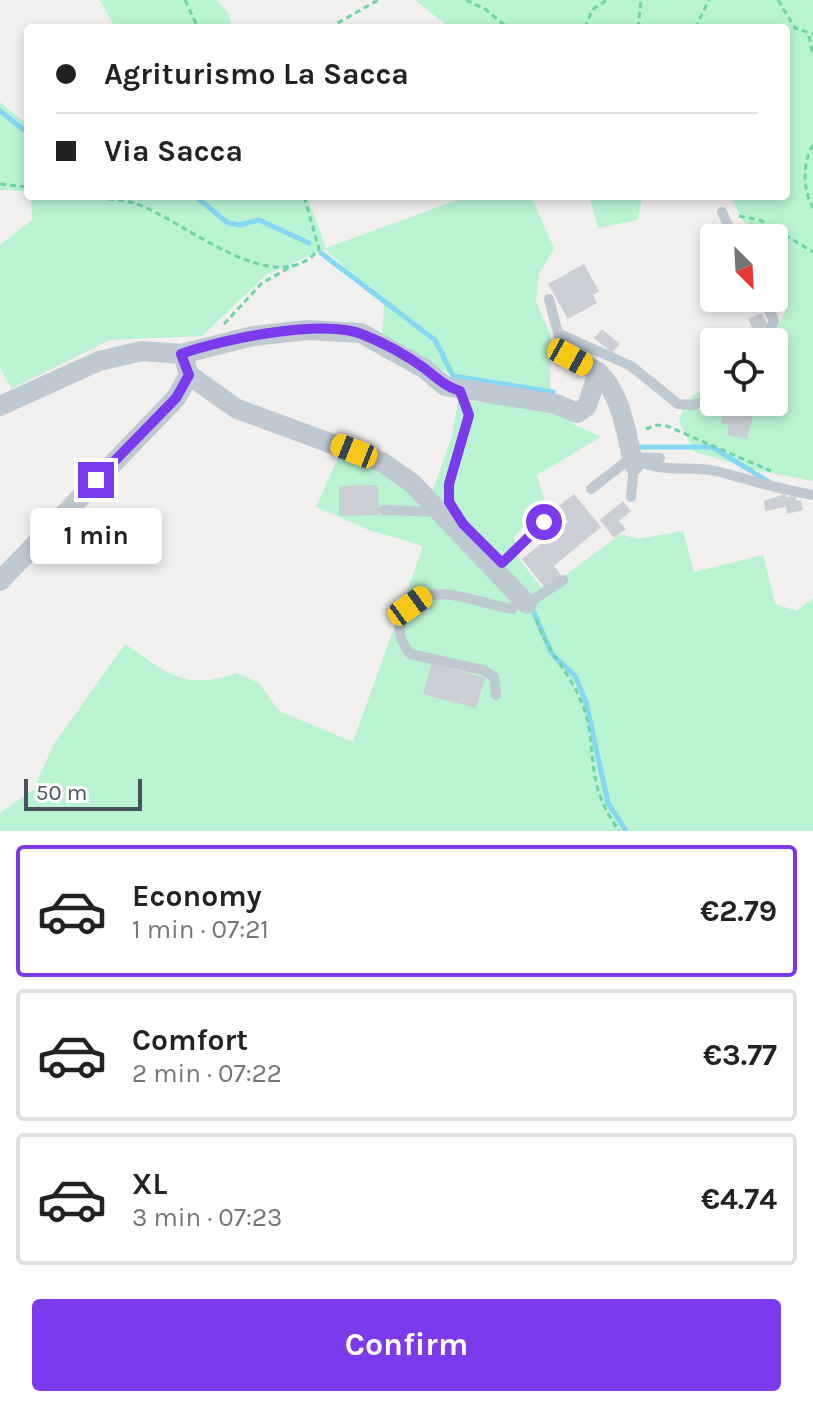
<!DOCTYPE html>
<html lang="en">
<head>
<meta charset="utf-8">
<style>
  body { margin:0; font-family:Karla,sans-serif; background:#f2f2f2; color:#222; height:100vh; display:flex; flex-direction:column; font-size:30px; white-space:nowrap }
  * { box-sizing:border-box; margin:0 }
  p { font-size:26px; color:#767676 }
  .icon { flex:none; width:44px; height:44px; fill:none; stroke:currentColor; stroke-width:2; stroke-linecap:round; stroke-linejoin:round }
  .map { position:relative; height:831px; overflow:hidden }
  .panel { display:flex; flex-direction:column; background:#fff; flex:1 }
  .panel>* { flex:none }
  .hud { position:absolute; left:24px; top:24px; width:766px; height:176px; border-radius:8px; box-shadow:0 4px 12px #0003; display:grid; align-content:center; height:176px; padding:0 32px; background:#fff }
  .needle { width:52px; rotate:156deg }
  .tools { position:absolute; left:700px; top:224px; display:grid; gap:16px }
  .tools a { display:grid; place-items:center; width:88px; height:88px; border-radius:8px; background:#fff; box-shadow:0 4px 12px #0003; font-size:40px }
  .scale { position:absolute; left:24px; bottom:20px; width:118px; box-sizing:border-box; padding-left:8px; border:4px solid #46525e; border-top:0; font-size:22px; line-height:28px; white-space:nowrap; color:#46525e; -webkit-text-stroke:6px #fff; paint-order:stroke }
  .end { position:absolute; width:36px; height:36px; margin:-18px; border:10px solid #7c3aed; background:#fff; box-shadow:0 0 0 4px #fff }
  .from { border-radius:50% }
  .bubble { position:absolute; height:56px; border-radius:8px; background:#fff; box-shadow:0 4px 12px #0003; font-size:26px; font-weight:700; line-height:56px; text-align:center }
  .car { position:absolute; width:24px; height:48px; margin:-24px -12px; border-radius:10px; box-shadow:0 0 6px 2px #0007; background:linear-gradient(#f5c518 24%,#345 0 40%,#f5c518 0 76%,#345 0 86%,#f5c518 0) }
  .hud b { display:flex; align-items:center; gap:28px; height:76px; font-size:30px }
  .hud b+b { border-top:2px solid #e0e0e0 }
  .hud i { width:20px; height:20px; background:#222 }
  ul { padding:14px 0 0; list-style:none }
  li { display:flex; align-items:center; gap:24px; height:132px; margin:0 16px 12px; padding:0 16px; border:4px solid #e0e0e0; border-radius:8px }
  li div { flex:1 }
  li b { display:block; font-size:30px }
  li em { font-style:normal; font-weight:700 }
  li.on { border-color:#7c3aed }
  li>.icon { width:72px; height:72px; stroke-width:1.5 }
  .button { display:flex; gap:16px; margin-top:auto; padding:16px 32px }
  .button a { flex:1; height:92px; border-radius:8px; background:#7c3aed; color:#fff; font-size:32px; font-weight:700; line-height:92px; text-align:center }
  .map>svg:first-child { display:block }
  .green { fill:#baf3d2 }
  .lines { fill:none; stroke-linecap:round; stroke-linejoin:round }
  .stream { stroke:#83d8f4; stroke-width:5 }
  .building { fill:#cbced4 }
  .path { stroke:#6fd4a6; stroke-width:3; stroke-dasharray:6 4; stroke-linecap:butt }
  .lane { stroke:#bfc9d2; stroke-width:10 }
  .street { stroke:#bfc9d2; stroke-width:20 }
  .route { stroke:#7c3aed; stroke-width:10 }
</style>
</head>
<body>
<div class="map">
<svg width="813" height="831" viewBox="0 0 813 831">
  <rect width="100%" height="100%" fill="#f2efef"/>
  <path class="green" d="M 100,0 L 217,0 L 228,13 L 233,28 L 115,28 Z
    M 415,0 L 813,0 L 813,481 L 751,469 L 695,452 L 679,422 L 685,402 L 714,381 L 714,402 L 774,402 L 774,342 L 769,342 L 786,311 L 774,281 L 774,238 L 752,238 L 730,196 L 786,196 L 786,28 L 450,28 Z
    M 0,102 L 28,125 L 28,191 L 0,190 Z
    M 31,196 L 307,196 L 326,248 L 468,196 L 531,196 L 554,248 L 539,274 L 536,302 L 550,334 L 550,391 L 465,379 L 441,370 L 382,335 L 384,304 L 325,249 L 266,275 L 202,336 L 110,340 L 11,389 L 0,367 L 0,245 L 32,220 Z
    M 589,196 L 642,196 L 638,220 L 598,228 Z
    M 458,401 L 560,407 L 573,424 L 601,437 L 537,475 L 545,503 L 514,537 L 517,556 L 544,591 L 621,534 L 638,539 L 683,531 L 694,572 L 763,555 L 775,604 L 797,611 L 813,598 L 813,831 L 0,831 L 0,813 L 33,790 L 54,744 L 125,644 C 170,674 182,691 237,673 L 259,683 L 279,711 L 353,742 L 423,546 L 369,530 L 316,507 L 345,442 L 431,495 L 452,436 Z"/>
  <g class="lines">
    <path class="stream" d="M 0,111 L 28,133
      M 195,196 L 228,223 L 240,225 L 259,220 L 309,243
      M 321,253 L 435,340 L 453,376 L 553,392
      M 640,447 L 712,447 L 769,482
      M 532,608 L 552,654 L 575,676 L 586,702 L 608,803 L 626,831"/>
  </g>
  <path class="building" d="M 752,222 L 759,238 L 741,238 L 736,229 Z
    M 584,264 L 599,291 L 593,295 L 597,303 L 568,319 L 548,284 Z
    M 762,313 L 768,326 L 754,332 L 748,319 Z
    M 602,329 L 620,344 L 612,353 L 594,338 Z
    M 724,410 L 753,416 L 747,439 L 727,435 L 729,425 L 721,423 Z
    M 378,485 L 379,515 L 339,516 L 339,486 Z
    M 574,494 L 601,527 L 554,566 L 561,575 L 545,588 L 522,559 L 568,522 L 556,508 Z
    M 785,494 L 786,497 L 796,496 L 796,501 L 801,500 L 803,510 L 787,514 L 786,507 L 765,511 L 764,501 Z
    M 623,501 L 631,511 L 619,521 L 626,529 L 614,538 L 600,520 Z
    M 432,663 L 485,678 L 476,708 L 423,694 Z"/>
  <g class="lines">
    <path class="path" d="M 185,0 L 198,28
      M 466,0 L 485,9 L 508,28
      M 778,0 L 795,28 L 813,34
      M 329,28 L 378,0
      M 585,28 L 592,10 L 607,0
      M 638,28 L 641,0
      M 695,28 L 709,0
      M 809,36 L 813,56
      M 813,145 C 802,161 803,192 813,208
      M 0,184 L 28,187
      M 78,196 C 95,199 117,198 134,203 C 182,218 275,304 319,249 L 304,196
      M 739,216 L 760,220 L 813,252
      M 224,324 L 262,283 L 294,265
      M 646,429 L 656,425 L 667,426 L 771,471
      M 536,619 C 547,653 571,673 583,706 C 593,732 590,759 597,786 C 601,803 610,817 619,831"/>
    <path class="lane" d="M 722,212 L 734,238
      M 763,298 L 774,321 L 764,342
      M 549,299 L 558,333
      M 570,357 L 558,333 L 631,366 L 678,404 L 694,405 L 714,396
      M 460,391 L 469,415 L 449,484 L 449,502 L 465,526
      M 633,458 C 660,475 690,464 720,472 C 753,481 778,489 813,495
      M 591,489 L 632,457 L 660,458
      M 631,497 L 634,465
      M 384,510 L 436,512
      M 490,552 L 502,563 L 544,522
      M 527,604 L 563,580
      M 496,695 L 494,677 L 483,670 L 410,654 C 400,640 395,629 405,613 C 428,576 479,604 512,609 L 519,595"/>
    <path class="street" d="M 570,357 L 598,372
      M 189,375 L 237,409 L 382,462 L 413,484 L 527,604
      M 0,406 L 99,361 L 142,351 L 181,354 L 253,336 L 308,330 L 361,333 L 425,369 L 445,386 L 556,404 L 577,413 L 587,406 L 598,372 C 623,397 625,431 634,465
      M 0,581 L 176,398 L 189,375 L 186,365"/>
  </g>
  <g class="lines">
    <path class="route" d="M 96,480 L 176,398 L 189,375 L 181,354 C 221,339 325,318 364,335 C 384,343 406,355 424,368 C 436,377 444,386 460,391 L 469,415 L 449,484 L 449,502 L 463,524 L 502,563 L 544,522"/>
  </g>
</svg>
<div class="tools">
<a><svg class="needle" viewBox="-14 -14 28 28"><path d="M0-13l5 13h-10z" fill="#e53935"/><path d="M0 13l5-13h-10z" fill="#767676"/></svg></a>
<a><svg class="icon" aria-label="locate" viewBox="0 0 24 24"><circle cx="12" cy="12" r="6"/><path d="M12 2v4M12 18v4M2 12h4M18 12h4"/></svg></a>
</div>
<div class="scale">50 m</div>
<i class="end from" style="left:544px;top:522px"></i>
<i class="end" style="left:96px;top:480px"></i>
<div class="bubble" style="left:30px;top:508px;width:132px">1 min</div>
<i class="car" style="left:570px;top:357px;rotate:119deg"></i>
<i class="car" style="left:354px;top:451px;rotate:292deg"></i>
<i class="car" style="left:410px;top:606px;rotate:54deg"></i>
<div class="hud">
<b><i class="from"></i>Agriturismo La Sacca</b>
<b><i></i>Via Sacca</b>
</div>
</div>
<section class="panel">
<ul>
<li class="on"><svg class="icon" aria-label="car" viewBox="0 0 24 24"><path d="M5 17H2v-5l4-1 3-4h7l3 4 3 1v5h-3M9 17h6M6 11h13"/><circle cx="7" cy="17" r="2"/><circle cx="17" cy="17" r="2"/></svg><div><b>Economy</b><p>1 min · 07:21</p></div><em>€2.79</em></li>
<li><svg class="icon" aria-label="car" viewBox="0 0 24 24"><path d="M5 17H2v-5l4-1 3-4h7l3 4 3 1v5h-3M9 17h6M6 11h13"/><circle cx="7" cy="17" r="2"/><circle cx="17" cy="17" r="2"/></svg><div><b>Comfort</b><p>2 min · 07:22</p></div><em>€3.77</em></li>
<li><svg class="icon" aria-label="car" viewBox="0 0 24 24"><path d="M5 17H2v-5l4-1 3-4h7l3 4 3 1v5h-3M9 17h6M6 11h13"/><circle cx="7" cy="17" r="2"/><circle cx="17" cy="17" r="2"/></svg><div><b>XL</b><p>3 min · 07:23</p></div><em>€4.74</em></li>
</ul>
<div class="button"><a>Confirm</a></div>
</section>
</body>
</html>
